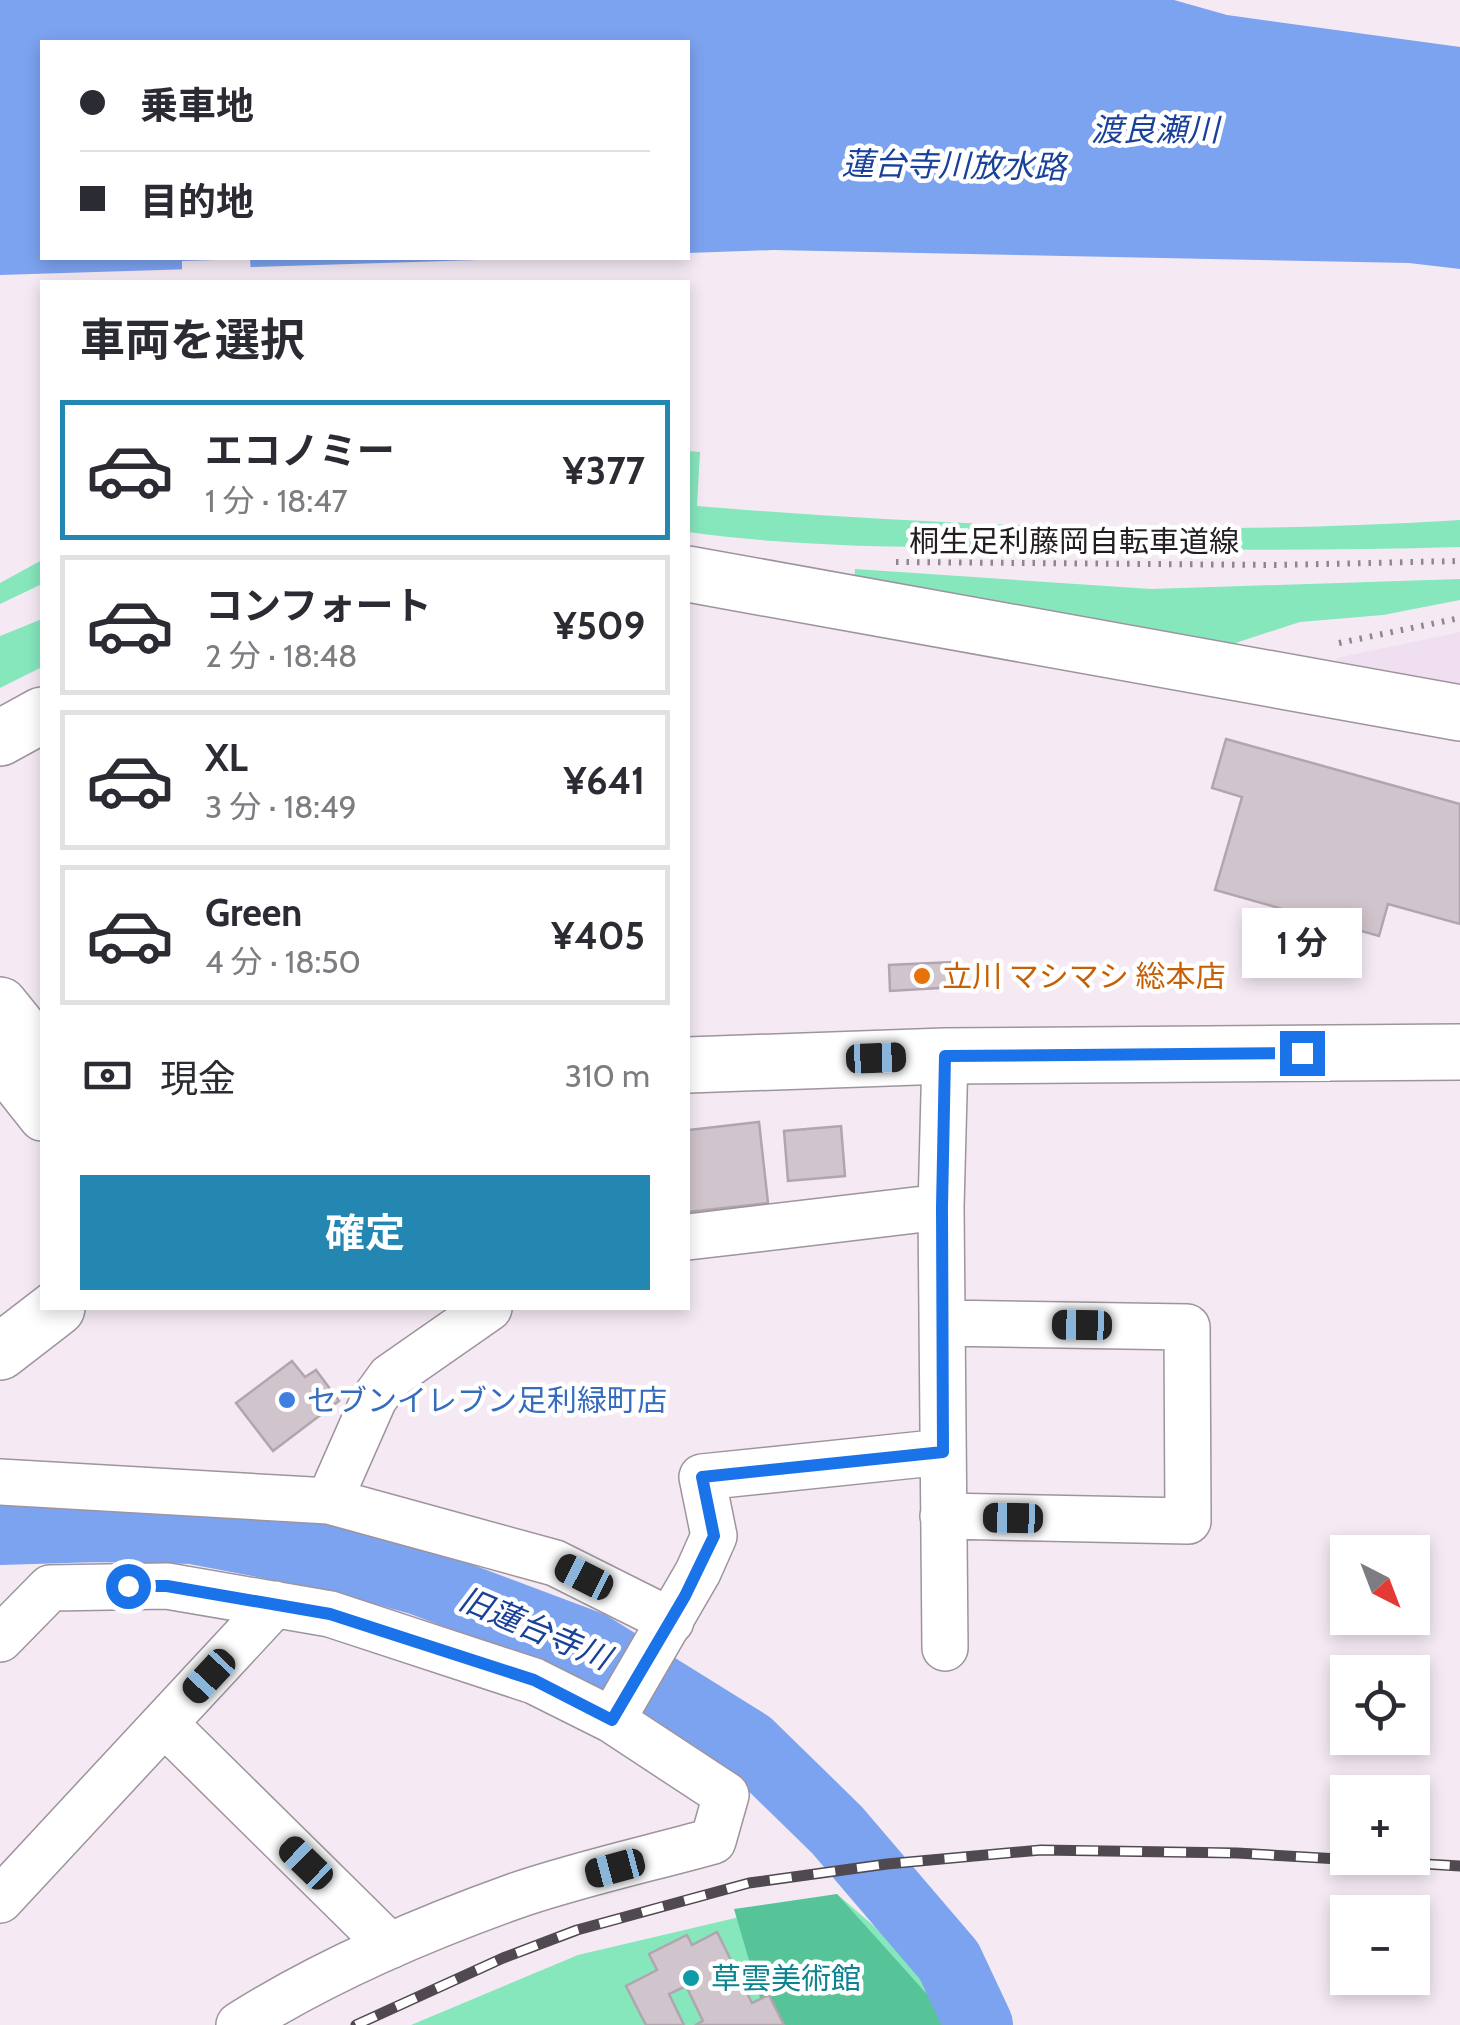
<!DOCTYPE html>
<html lang="ja">
<head>
<meta charset="utf-8">
<style>
  body { margin:0; font-family:Cabin,"Noto Sans JP",sans-serif; background:#f2f2f3; color:#2b2b33; height:100vh; display:flex; flex-direction:column; font-size:38px; white-space:nowrap }
  * { box-sizing:border-box; margin:0 }
  p { font-size:32px; color:#7c7c81 }
  .icon { flex:none; width:55px; height:55px; fill:none; stroke:currentColor; stroke-width:2; stroke-linecap:round; stroke-linejoin:round }
  .map { position:relative; flex:1; overflow:hidden }
  .details { position:absolute; left:40px; top:280px; width:650px; height:1030px; display:flex; flex-direction:column; background:#fff; border-radius:0px; box-shadow:0 5px 15px #0003 }
  .details>* { flex:none }
  .top-card { position:absolute; left:40px; top:40px; width:650px; height:220px; border-radius:0px; box-shadow:0 5px 15px #0003; display:grid; align-content:center; height:220px; padding:0 40px; background:#fff }
  .needle { width:65px; rotate:138deg }
  .buttons { position:absolute; left:1330px; top:1535px; display:grid; gap:20px }
  .buttons a { display:grid; place-items:center; width:100px; height:100px; border-radius:0px; background:#fff; box-shadow:0 5px 15px #0003; font-size:50px }
  .end { position:absolute; width:45px; height:45px; margin:-22px; border:12px solid #1a73e8; background:#fff; box-shadow:0 0 0 5px #fff }
  .from { border-radius:50% }
  .bubble { position:absolute; height:70px; border-radius:0px; background:#fff; box-shadow:0 5px 15px #0003; font-size:32px; font-weight:700; line-height:70px; text-align:center }
  .car { position:absolute; width:30px; height:60px; margin:-30px -15px; border-radius:12px; box-shadow:0 0 8px 2px #0007; background:linear-gradient(#222 24%,#8ab4d8 0 40%,#222 0 76%,#8ab4d8 0 86%,#222 0) }
  .top-card b { display:flex; align-items:center; gap:35px; height:95px; font-size:38px }
  .top-card b+b { border-top:2px solid #e1e1e2 }
  .top-card i { width:25px; height:25px; background:#2b2b33 }
  ul { padding:0; list-style:none }
  li { display:flex; align-items:center; gap:30px; height:140px; margin:0 20px 15px; padding:0 20px; border:5px solid #e1e1e2; border-radius:0px }
  li div { flex:1 }
  li b { display:block; font-size:38px }
  li em { font-style:normal; font-weight:700 }
  li.selected { border-color:#2387b1 }
  li>.icon { width:90px; height:90px; stroke-width:1.5 }
  h2 { padding:0 40px; font-size:45px; line-height:120px }
  .pay { display:flex; align-items:center; gap:25px; height:110px; padding:0 40px; font-size:38px }
  .pay p { margin-inline-start:auto }
  .primary-button { display:flex; gap:20px; margin-top:auto; padding:20px 40px }
  .primary-button a { flex:1; height:115px; border-radius:0px; background:#2387b1; color:#fff; font-size:40px; font-weight:700; line-height:115px; text-align:center }
  .map>svg:first-child { display:block }
  .built { fill:#f0dff0 }
  .green { fill:#86e7bd }
  .forest { fill:#56c498 }
  .water { fill:#7ca3f0 }
  .pier { fill:#f5eaf4 }
  .lines { fill:none; stroke-linecap:round; stroke-linejoin:round }
  .river { stroke:#7ca3f0; stroke-width:68 }
  .building { fill:#d0c4cd; stroke:#b1a5ae; stroke-width:2.5 }
  .street-casing { stroke:#9e949d; stroke-width:48 }
  .secondary-casing { stroke:#9e949d; stroke-width:58 }
  .path { stroke:#8f878f; stroke-width:6; stroke-dasharray:2.5 8; stroke-linecap:butt }
  .street { stroke:#fff; stroke-width:45 }
  .secondary { stroke:#fff; stroke-width:55 }
  .rail-casing { stroke:#504a50; stroke-width:11 }
  .rail { stroke:#fff; stroke-width:8; stroke-dasharray:22; stroke-linecap:butt }
  .route { stroke:#1a73e8; stroke-width:12 }
  .food-dot { fill:#e8710a; stroke:#fff; stroke-width:4 }
  .shop-dot { fill:#3f7fe0; stroke:#fff; stroke-width:4 }
  .culture-dot { fill:#0f9aa8; stroke:#fff; stroke-width:4 }
  .labels { text-anchor:middle; dominant-baseline:central; stroke-width:9; stroke-linejoin:round; paint-order:stroke }
  .street-label { font-size:30px; fill:#221e22; stroke:#fff }
  .food-label { font-size:30px; fill:#c56008; stroke:#fff; text-anchor:start }
  .shop-label { font-size:30px; fill:#366cbe; stroke:#fff; text-anchor:start }
  .culture-label { font-size:30px; fill:#0d838f; stroke:#fff; text-anchor:start }
  .water-label { font-size:32px; font-style:italic; fill:#194199; stroke:#fff }
</style>
</head>
<body>
<div class="map">
<svg width="1460" height="2025" viewBox="0 0 1460 2025">
  <rect width="100%" height="100%" fill="#f5eaf4"/>
  <path class="built" d="M 1460,632 L 1460,687 L 1334,667 L 1337,658 Z"/>
  <path class="green" d="M 688,451 L 700,452 L 697,506 C 950,527 1206,536 1460,520 L 1460,547 C 1318,551 1177,550 1036,548 C 919,547 803,548 688,532 Z
    M 42,560 L 42,584 L 0,604 L 0,583 Z
    M 855,569 L 1151,589 L 1460,579 L 1460,600 L 1383,615 L 1300,622 L 1214,650 L 854,582 Z
    M 42,619 L 42,667 L 0,688 L 0,636 Z
    M 837,1894 L 911,1958 L 951,2025 L 411,2025 L 578,1955 Z"/>
  <path class="forest" d="M 837,1894 L 943,2012 L 944,2025 L 768,2025 L 734,1909 Z"/>
  <path class="water" d="M 0,0 L 1174,0 L 1227,15 L 1460,47 L 1460,269 L 1409,263 L 773,250 L 688,253 L 688,42 L 42,42 L 42,258 L 546,258 L 0,275 Z"/>
  <path class="pier" d="M 250,259 L 251,272 L 182,274 L 182,261 Z"/>
  <g class="lines">
    <path class="river" d="M 0,1531 L 98,1528 L 193,1530 L 327,1556 L 419,1581 L 590,1645 L 749,1744 L 837,1830 L 949,1961 L 979,2025"/>
  </g>
  <path class="building" d="M 1226,739 L 1460,804 L 1460,924 L 1388,904 L 1379,936 L 1215,890 L 1242,797 L 1212,788 Z
    M 952,962 L 956,987 L 890,991 L 889,965 Z
    M 759,1122 L 768,1203 L 688,1212 L 688,1130 Z
    M 841,1126 L 845,1176 L 788,1181 L 784,1131 Z
    M 292,1361 L 305,1377 L 316,1370 L 339,1401 L 273,1451 L 236,1403 Z
    M 717,1932 L 752,2003 L 769,1995 L 784,2025 L 695,2025 L 703,2021 L 686,1986 L 669,1994 L 684,2025 L 646,2025 L 626,1986 L 657,1970 L 649,1954 L 687,1935 L 692,1945 Z"/>
  <g class="lines">
    <g class="street-casing">
      <path id="street" d="M 945,1056 L 941,1207 L 945,1648
        M 0,1065 L 42,1118
        M 688,1237 L 941,1207
        M 942,1323 L 1187,1327 L 1188,1521 L 943,1516
        M 0,1482 L 329,1501 L 555,1563 L 671,1621
        M 329,1501 L 374,1399 L 390,1377 L 489,1308
        M 0,1639 L 50,1588 L 167,1586 L 330,1614 L 534,1681 L 612,1720 L 726,1795 L 713,1841 C 648,1859 579,1874 515,1896 C 420,1930 324,1971 239,2025
        M 612,1720 L 698,1572 L 714,1536 L 702,1477 L 943,1452
        M 165,1724 L 390,1946
        M 0,1900 L 275,1604"/>
    </g>
    <g class="secondary-casing">
      <path id="secondary" d="M 688,574 L 1460,713
        M 0,738 L 42,715
        M 0,1005 L 42,1057
        M 688,1065 L 945,1056 L 1460,1052
        M 0,1352 L 57,1308"/>
    </g>
    <path class="path" d="M 896,562 L 1277,565 L 1460,561
      M 1339,643 L 1460,618"/>
    <use href="#street" class="street"/>
    <use href="#secondary" class="secondary"/>
    <g class="rail-casing">
      <path id="rail" d="M 356,2025 L 503,1958 L 577,1930 L 749,1883 L 887,1864 L 1041,1850 L 1237,1853 L 1460,1866"/>
    </g>
    <use href="#rail" class="rail"/>
  </g>
  <g class="lines">
    <path class="route" d="M 128,1586 L 167,1586 L 330,1614 L 534,1680 L 612,1720 L 685,1596 L 714,1536 L 702,1477 L 943,1452 L 942,1207 L 945,1056 L 1302,1053"/>
  </g>
  <circle class="food-dot" cx="922" cy="976" r="10"/>
  <circle class="shop-dot" cx="287" cy="1400" r="10"/>
  <circle class="culture-dot" cx="691" cy="1978" r="10"/>
  <g class="labels">
    <g class="street-label">
      <text x="1074" y="541">桐生足利藤岡自転車道線</text>
    </g>
    <g class="food-label">
      <text x="942" y="976">立川 マシマシ 総本店</text>
    </g>
    <g class="shop-label">
      <text x="307" y="1400">セブンイレブン足利緑町店</text>
    </g>
    <g class="culture-label">
      <text x="711" y="1978">草雲美術館</text>
    </g>
    <g class="water-label">
      <text x="1155" y="129">渡良瀬川</text>
      <text transform="translate(954 165) rotate(1)">蓮台寺川放水路</text>
      <text transform="translate(535 1628) rotate(23)">旧蓮台寺川</text>
    </g>
  </g>
</svg>
<div class="buttons">
<a><svg class="needle" viewBox="-14 -14 28 28"><path d="M0-13l5 13h-10z" fill="#e53935"/><path d="M0 13l5-13h-10z" fill="#7c7c81"/></svg></a>
<a><svg class="icon" aria-label="locate" viewBox="0 0 24 24"><circle cx="12" cy="12" r="6"/><path d="M12 2v4M12 18v4M2 12h4M18 12h4"/></svg></a>
<a>+</a>
<a>−</a>
</div>
<i class="end from" style="left:128px;top:1586px"></i>
<i class="end" style="left:1302px;top:1053px"></i>
<div class="bubble" style="left:1242px;top:908px;width:120px">1 分</div>
<i class="car" style="left:876px;top:1058px;rotate:88deg"></i>
<i class="car" style="left:1082px;top:1325px;rotate:271deg"></i>
<i class="car" style="left:1013px;top:1518px;rotate:271deg"></i>
<i class="car" style="left:584px;top:1577px;rotate:297deg"></i>
<i class="car" style="left:209px;top:1676px;rotate:223deg"></i>
<i class="car" style="left:306px;top:1863px;rotate:314deg"></i>
<i class="car" style="left:615px;top:1868px;rotate:255deg"></i>
<div class="top-card">
<b><i class="from"></i>乗車地</b>
<b><i></i>目的地</b>
</div>
<section class="details">
<h2>車両を選択</h2>
<ul>
<li class="selected"><svg class="icon" aria-label="car" viewBox="0 0 24 24"><path d="M5 17H2v-5l4-1 3-4h7l3 4 3 1v5h-3M9 17h6M6 11h13"/><circle cx="7" cy="17" r="2"/><circle cx="17" cy="17" r="2"/></svg><div><b>エコノミー</b><p>1 分 · 18:47</p></div><em>¥377</em></li>
<li><svg class="icon" aria-label="car" viewBox="0 0 24 24"><path d="M5 17H2v-5l4-1 3-4h7l3 4 3 1v5h-3M9 17h6M6 11h13"/><circle cx="7" cy="17" r="2"/><circle cx="17" cy="17" r="2"/></svg><div><b>コンフォート</b><p>2 分 · 18:48</p></div><em>¥509</em></li>
<li><svg class="icon" aria-label="car" viewBox="0 0 24 24"><path d="M5 17H2v-5l4-1 3-4h7l3 4 3 1v5h-3M9 17h6M6 11h13"/><circle cx="7" cy="17" r="2"/><circle cx="17" cy="17" r="2"/></svg><div><b>XL</b><p>3 分 · 18:49</p></div><em>¥641</em></li>
<li><svg class="icon" aria-label="car" viewBox="0 0 24 24"><path d="M5 17H2v-5l4-1 3-4h7l3 4 3 1v5h-3M9 17h6M6 11h13"/><circle cx="7" cy="17" r="2"/><circle cx="17" cy="17" r="2"/></svg><div><b>Green</b><p>4 分 · 18:50</p></div><em>¥405</em></li>
</ul>
<div class="pay"><svg class="icon" aria-label="cash" viewBox="0 0 24 24"><path d="M3 7h18v10H3z"/><circle cx="12" cy="12" r="2"/></svg>現金<p>310 m</p></div>
<div class="primary-button"><a>確定</a></div>
</section>
</div>
</body>
</html>
